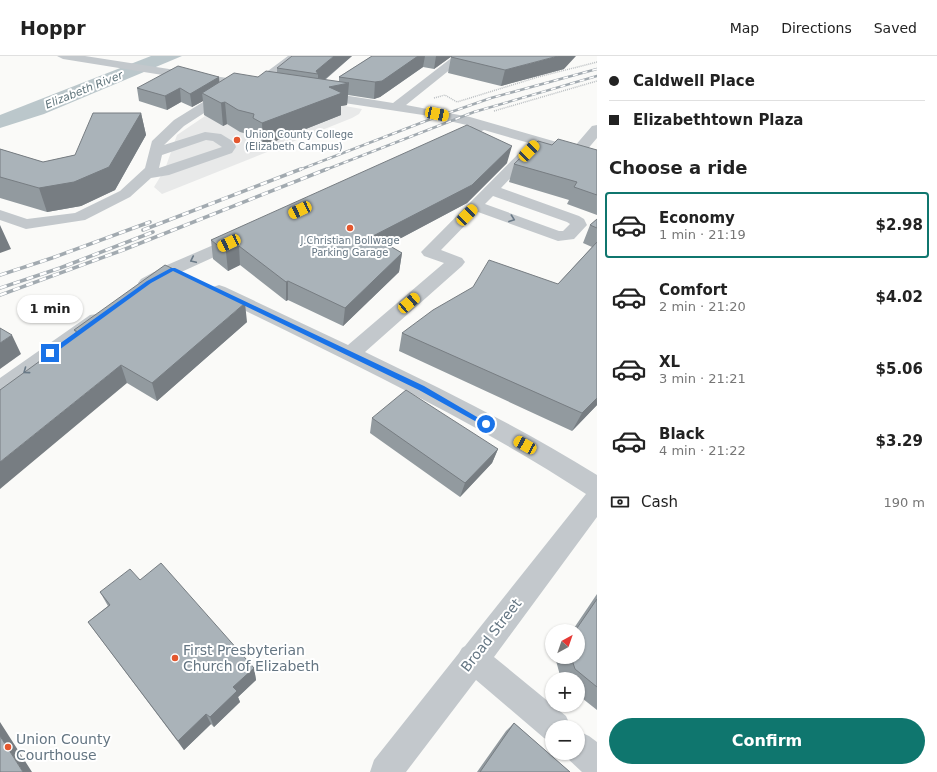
<!DOCTYPE html>
<html lang="en">
<head>
<meta charset="utf-8">
<style>
  body { margin:0; font-family:"DejaVu Sans",sans-serif; background:#f2f2f2; color:#222; height:100vh; display:flex; flex-direction:column; font-size:15px; white-space:nowrap }
  * { box-sizing:border-box; margin:0 }
  p { font-size:13px; color:#767676 }
  .icon { flex:none; width:22px; height:22px; fill:none; stroke:currentColor; stroke-width:2; stroke-linecap:round; stroke-linejoin:round }
  .map { position:relative; flex:1; overflow:hidden }
  .drawer { display:flex; flex-direction:column; background:#fff; width:340px }
  .drawer>* { flex:none }
  .hud { display:grid; align-content:center; height:88px; padding:0 12px; background:#fff }
  .needle { width:26px; rotate:40deg }
  .controls { position:absolute; left:545px; top:568px; display:grid; gap:8px }
  .controls a { display:grid; place-items:center; width:40px; height:40px; border-radius:50%; background:#fff; box-shadow:0 1px 3px #0004; font-size:20px }
  .end { position:absolute; width:18px; height:18px; margin:-9px; border:5px solid #1a73e8; background:#fff; box-shadow:0 0 0 2px #fff }
  .from { border-radius:50% }
  .bubble { position:absolute; height:28px; border-radius:14px; background:#fff; box-shadow:0 1px 3px #0004; font-size:13px; font-weight:800; line-height:28px; text-align:center }
  .car { position:absolute; width:12px; height:24px; margin:-12px -6px; border-radius:5px; box-shadow:0 0 3px 1px #0007; background:linear-gradient(#f5c518 24%,#345 0 40%,#f5c518 0 76%,#345 0 86%,#f5c518 0) }
  .hud b { display:flex; align-items:center; gap:14px; height:38px; font-size:15px }
  .hud b+b { border-top:1px solid #e0e0e0 }
  .hud i { width:10px; height:10px; background:#222 }
  ul { padding:0; list-style:none }
  li { display:flex; align-items:center; gap:12px; height:66px; margin:0 8px 6px; padding:0 4px; border:2px solid transparent; border-radius:4px }
  li div { flex:1 }
  li b { display:block; font-size:15px }
  li em { font-style:normal; font-weight:800 }
  li.active { border-color:#0f766e }
  li>.icon { width:36px; height:36px; stroke-width:1.5 }
  h2 { padding:0 12px; font-size:18px; line-height:48px }
  .pay { display:flex; align-items:center; gap:10px; height:44px; padding:0 12px; font-size:15px }
  .pay p { margin-inline-start:auto }
  .action { display:flex; gap:8px; margin-top:auto; padding:8px 12px }
  .action a { flex:1; height:46px; border-radius:24px; background:#0f766e; color:#fff; font-size:16px; font-weight:800; line-height:46px; text-align:center }
  header { display:flex; align-items:center; gap:24px; box-sizing:border-box; height:56px; padding:0 20px; background:#fff; border-bottom:1px solid #e0e0e0 }
  header strong { font-size:19px }
  nav { display:flex; gap:22px; margin-inline-start:auto; font-size:14px }
  main { display:flex; flex:1; min-height:0 }
  .map>svg:first-child { display:block }
  .built { fill:#e8e9e9 }
  .water { fill:#bbc7cb }
  .lines { fill:none; stroke-linecap:round; stroke-linejoin:round }
  .path { stroke:#bbbfc2; stroke-width:1.5; stroke-dasharray:1 1; stroke-linecap:butt }
  .minor { fill:#c3c8cc; fill-rule:evenodd }
  .rail-far1-casing { stroke:#a2aab0; stroke-width:2.5 }
  .rail-casing { stroke:#a2aab0; stroke-width:3.5 }
  .rail-far1 { stroke:#fff; stroke-width:1.5; stroke-dasharray:5; stroke-linecap:butt }
  .rail { stroke:#fff; stroke-width:2.5; stroke-dasharray:7; stroke-linecap:butt }
  .wall { fill:#929a9f }
  .shaded-wall { fill:#777d82 }
  .building { fill:#aab3b9; stroke:#777d82 }
  .oneway { stroke:#6a7a87 }
  .route { fill:#1a73e8 }
  .poi-dot { fill:#e4572e; stroke:#fff; stroke-width:1.5 }
  .labels { text-anchor:middle; dominant-baseline:central; stroke-width:4; stroke-linejoin:round; paint-order:stroke }
  .far-poi-label { font-size:10px; fill:#657683; stroke:#fff; text-anchor:start }
  .far-water-label { font-size:11px; font-style:italic; fill:#60757c; stroke:#fff }
  .near-street-label { font-size:14px; fill:#657683; stroke:#fff }
  .near-poi-label { font-size:14px; fill:#657683; stroke:#fff; text-anchor:start }
</style>
</head>
<body>
<header>
<strong>Hoppr</strong>
<nav><a>Map</a><a>Directions</a><a>Saved</a></nav>
</header>
<main>
<div class="map">
<svg width="597" height="716" viewBox="0 0 597 716">
  <rect width="100%" height="100%" fill="#fafaf8"/>
  <path class="built" d="M 245,33 L 362,53 L 359,58 L 352,62 L 162,138 L 154,131 L 165,113 L 177,79 Z"/>
  <path class="water" d="M 151,0 L 182,0 L 44,58 L 0,72 L 0,59 Z"/>
  <g class="lines">
    <path class="path" d="M 434,42 L 445,39 L 457,46 L 538,21 L 597,6
      M 494,55 L 597,25"/>
    <path class="minor" d="M 57,0 L 85,0 L 253,26 L 288,0 L 301,0 L 260,33 L 256,34 L 63,3 Z
      M 454,0 L 467,0 L 406,49 L 470,61 L 574,91 L 592,70 L 597,69 L 597,82 L 586,95 L 597,98 L 597,106 L 541,90 L 501,132 L 579,160 L 584,163 L 587,169 L 574,183 L 558,185 L 478,156 L 441,194 L 462,202 L 465,206 L 462,210 L 365,296 C 444,334 523,373 597,419 L 597,461 L 494,601 L 566,660 L 571,671 L 552,671 L 552,686 L 544,682 L 476,624 L 406,716 L 370,716 L 374,704 L 459,597 L 462,592 L 465,590 L 586,438 C 468,361 339,301 213,239 L 210,235 L 213,231 L 219,229 L 225,231 L 348,289 L 444,207 L 424,200 L 421,196 L 529,87 L 484,74 L 448,90 L 443,89 L 441,86 L 443,83 L 471,70 L 423,59 L 318,43 L 314,42 L 312,39 L 314,36 L 318,35 L 393,47 ZM 493,140 L 567,166 L 570,168 L 563,175 L 559,175 L 485,148 Z
      M 228,32 L 232,33 L 234,36 L 232,39 L 184,70 L 164,89 L 205,76 L 221,78 L 234,86 L 236,91 L 232,97 L 169,119 L 151,122 L 130,141 L 85,164 L 26,173 L 0,164 L 0,154 L 27,163 L 75,157 L 120,135 L 145,112 L 152,85 L 174,64 L 224,33 ZM 206,84 L 213,85 L 222,91 L 159,112 L 162,99 Z
      M 239,178 L 245,179 L 247,183 L 245,187 L 179,217 L 153,231 L 147,233 L 141,231 L 138,227 L 141,223 L 167,209 Z
      M 97,258 L 104,259 L 107,264 L 104,269 L 8,339 L 0,341 L 0,322 L 90,259 Z
      M 578,675 L 589,680 L 597,686 L 597,716 L 582,716 L 567,702 L 564,697 L 578,697 Z"/>
    <g class="rail-far1-casing">
      <path id="rail-far1" d="M 299,114 L 431,63 L 491,42 L 597,13
        M 325,114 L 474,56 L 597,20"/>
    </g>
    <g class="rail-casing">
      <path id="rail" d="M 143,174 L 301,113
        M 0,219 L 52,202 L 150,166
        M 0,232 L 60,212 L 153,176
        M 0,239 L 123,194 L 327,113"/>
    </g>
    <use href="#rail-far1" class="rail-far1"/>
    <use href="#rail" class="rail"/>
  </g>
  <path class="wall" d="M 352,0 L 325,24 L 339,26 L 339,21 L 372,0 L 452,0 L 434,13 L 423,11 L 380,41 L 374,43 L 348,39 L 347,49 L 341,50 L 341,59 L 263,90 L 254,85 L 254,80 L 240,76 L 227,68 L 223,70 L 204,59 L 203,45 L 192,51 L 181,46 L 167,54 L 139,45 L 137,32 L 219,21 L 219,26 L 258,21 L 277,16 L 277,12 Z
    M 451,1 L 564,13 L 501,30 L 448,17 Z
    M 141,57 L 146,79 L 115,134 L 81,150 L 47,156 L 0,142 L 0,93 L 43,106 L 75,99 Z
    M 552,89 L 597,94 L 597,159 L 567,148 L 569,144 L 509,126 L 514,108 Z
    M 507,107 L 467,147 L 388,189 L 402,197 L 399,216 L 343,270 L 288,244 L 286,245 L 240,209 L 228,215 L 213,203 L 211,184 Z
    M 597,163 L 597,349 L 572,375 L 399,295 L 402,277 L 558,228 L 592,191 L 583,187 L 590,169 Z
    M 247,266 L 157,345 L 127,327 L 72,282 L 72,280 L 76,277 L 74,274 Z
    M 372,362 L 498,393 L 492,407 L 460,441 L 370,377 Z
    M 140,524 L 254,612 L 256,624 L 238,641 L 240,646 L 214,671 L 211,668 L 184,694 L 88,566 L 108,550 L 100,536 Z
    M 597,538 L 597,654 L 578,639 L 578,623 L 561,623 L 555,601 L 578,601 L 578,575 L 572,575 Z
    M 514,667 L 570,716 L 477,716 L 506,675 Z"/>
  <path class="shaded-wall" d="M 334,0 L 352,0 L 318,29 L 318,18 L 316,15 Z
    M 418,0 L 425,0 L 423,11 L 380,41 L 374,43 L 375,26 Z
    M 436,0 L 452,0 L 434,13 Z
    M 558,0 L 576,0 L 564,13 L 501,30 L 505,14 Z
    M 219,21 L 220,34 L 202,37 L 203,45 L 192,51 L 190,38 Z
    M 349,27 L 347,49 L 341,50 L 341,59 L 263,90 L 262,67 L 329,31 Z
    M 180,32 L 181,46 L 167,54 L 165,40 Z
    M 225,46 L 227,68 L 223,70 L 221,47 Z
    M 141,57 L 146,79 L 115,134 L 81,150 L 47,156 L 39,132 Z
    M 512,90 L 507,107 L 467,147 L 371,198 L 373,180 Z
    M 0,169 L 11,193 L 0,197 Z
    M 239,190 L 240,209 L 228,215 L 226,196 Z
    M 402,197 L 399,216 L 343,270 L 345,252 Z
    M 288,225 L 288,244 L 286,245 L 286,226 Z
    M 245,247 L 247,266 L 157,345 L 152,327 Z
    M 12,279 L 21,298 L 0,313 L 0,287 Z
    M 121,309 L 127,327 L 0,433 L 0,406 Z
    M 597,342 L 597,349 L 572,375 L 582,357 Z
    M 498,393 L 492,407 L 460,441 L 465,427 Z
    M 254,612 L 256,624 L 238,641 L 240,646 L 214,671 L 210,661 L 233,631 Z
    M 206,658 L 211,668 L 184,694 L 178,685 Z
    M 0,666 L 32,716 L 23,716 L 0,680 Z"/>
  <path class="building" d="M 292,0 L 334,0 L 316,15 L 318,18 L 277,12 Z
    M 372,0 L 418,0 L 382,25 L 375,26 L 339,21 Z
    M 452,0 L 558,0 L 505,14 L 451,1 Z
    M 178,10 L 219,21 L 190,38 L 180,32 L 165,40 L 137,32 Z
    M 266,15 L 349,27 L 329,31 L 342,37 L 262,67 L 253,62 L 254,58 L 238,54 L 225,46 L 221,47 L 202,37 L 234,17 L 258,21 Z
    M 93,57 L 141,57 L 109,111 L 74,126 L 39,132 L 0,121 L 0,93 L 43,106 L 75,99 Z
    M 467,69 L 512,90 L 472,129 L 373,180 L 402,197 L 345,252 L 288,225 L 286,226 L 239,190 L 226,196 L 211,184 Z
    M 558,83 L 597,94 L 597,139 L 574,131 L 577,126 L 514,108 L 538,85 L 552,89 Z
    M 597,163 L 597,172 L 590,169 Z
    M 597,186 L 597,342 L 582,357 L 402,277 L 433,254 L 473,231 L 489,204 L 558,228 Z
    M 165,209 L 245,247 L 152,327 L 121,309 L 0,406 L 0,334 L 73,281 L 72,280 L 78,276 L 74,274 Z
    M 0,272 L 12,279 L 0,287 Z
    M 406,334 L 498,393 L 465,427 L 372,362 Z
    M 161,507 L 254,612 L 233,631 L 237,635 L 210,661 L 206,658 L 178,685 L 88,566 L 110,549 L 100,536 L 130,513 L 140,524 Z
    M 597,543 L 597,631 L 575,613 L 571,601 L 578,601 L 578,575 L 575,575 Z
    M 514,667 L 570,716 L 480,716 Z
    M 0,680 L 23,716 L 0,716 Z"/>
  <defs><path id="oneway-chevron" d="M-2-3.5L2.5 0L-2 3.5" fill="none" stroke-width="1.6" stroke-linecap="round" stroke-linejoin="round"/></defs>
  <g class="oneway">
    <use href="#oneway-chevron" transform="translate(512 163) rotate(20)"/>
    <use href="#oneway-chevron" transform="translate(193 204) rotate(155)"/>
    <use href="#oneway-chevron" transform="translate(26 315) rotate(144)"/>
  </g>
  <path class="route" d="M 171,212 L 175,212 L 424,330 L 489,368 L 486,370 L 484,370 L 419,334 L 173,215 L 151,227 L 52,299 L 48,299 L 48,296 L 147,225 Z"/>
  <g class="poi-dot">
    <circle cx="237" cy="84" r="4"/>
    <circle cx="350" cy="172" r="4"/>
    <circle cx="175" cy="602" r="4"/>
    <circle cx="8" cy="691" r="4"/>
  </g>
  <g class="labels">
    <g class="far-poi-label">
      <text x="245" y="78">Union County College<tspan x="245" dy="12">(Elizabeth Campus)</tspan></text>
      <text x="350" y="184" text-anchor="middle">J.Christian Bollwage<tspan x="350" dy="12">Parking Garage</tspan></text>
    </g>
    <g class="far-water-label">
      <text transform="translate(84 34) rotate(-22)">Elizabeth River</text>
    </g>
    <g class="near-street-label">
      <text transform="translate(491 579) rotate(-52)">Broad Street</text>
    </g>
    <g class="near-poi-label">
      <text x="183" y="594">First Presbyterian<tspan x="183" dy="16">Church of Elizabeth</tspan></text>
      <text x="16" y="683">Union County<tspan x="16" dy="16">Courthouse</tspan></text>
    </g>
  </g>
</svg>
<div class="controls">
<a><svg class="needle" viewBox="-14 -14 28 28"><path d="M0-13l5 13h-10z" fill="#e53935"/><path d="M0 13l5-13h-10z" fill="#767676"/></svg></a>
<a>+</a>
<a>−</a>
</div>
<i class="end from" style="left:486px;top:368px"></i>
<i class="end" style="left:50px;top:297px"></i>
<div class="bubble" style="left:17px;top:239px;width:66px">1 min</div>
<i class="car" style="left:437px;top:58px;rotate:102deg"></i>
<i class="car" style="left:529px;top:95px;rotate:44deg"></i>
<i class="car" style="left:300px;top:154px;rotate:245deg"></i>
<i class="car" style="left:467px;top:159px;rotate:44deg"></i>
<i class="car" style="left:229px;top:187px;rotate:245deg"></i>
<i class="car" style="left:409px;top:247px;rotate:49deg"></i>
<i class="car" style="left:525px;top:389px;rotate:299deg"></i>
</div>
<section class="drawer">
<div class="hud">
<b><i class="from"></i>Caldwell Place</b>
<b><i></i>Elizabethtown Plaza</b>
</div>
<h2>Choose a ride</h2>
<ul>
<li class="active"><svg class="icon" aria-label="car" viewBox="0 0 24 24"><path d="M5 17H2v-5l4-1 3-4h7l3 4 3 1v5h-3M9 17h6M6 11h13"/><circle cx="7" cy="17" r="2"/><circle cx="17" cy="17" r="2"/></svg><div><b>Economy</b><p>1 min · 21:19</p></div><em>$2.98</em></li>
<li><svg class="icon" aria-label="car" viewBox="0 0 24 24"><path d="M5 17H2v-5l4-1 3-4h7l3 4 3 1v5h-3M9 17h6M6 11h13"/><circle cx="7" cy="17" r="2"/><circle cx="17" cy="17" r="2"/></svg><div><b>Comfort</b><p>2 min · 21:20</p></div><em>$4.02</em></li>
<li><svg class="icon" aria-label="car" viewBox="0 0 24 24"><path d="M5 17H2v-5l4-1 3-4h7l3 4 3 1v5h-3M9 17h6M6 11h13"/><circle cx="7" cy="17" r="2"/><circle cx="17" cy="17" r="2"/></svg><div><b>XL</b><p>3 min · 21:21</p></div><em>$5.06</em></li>
<li><svg class="icon" aria-label="car" viewBox="0 0 24 24"><path d="M5 17H2v-5l4-1 3-4h7l3 4 3 1v5h-3M9 17h6M6 11h13"/><circle cx="7" cy="17" r="2"/><circle cx="17" cy="17" r="2"/></svg><div><b>Black</b><p>4 min · 21:22</p></div><em>$3.29</em></li>
</ul>
<div class="pay"><svg class="icon" aria-label="cash" viewBox="0 0 24 24"><path d="M3 7h18v10H3z"/><circle cx="12" cy="12" r="2"/></svg>Cash<p>190 m</p></div>
<div class="action"><a>Confirm</a></div>
</section>
</main>
</body>
</html>
